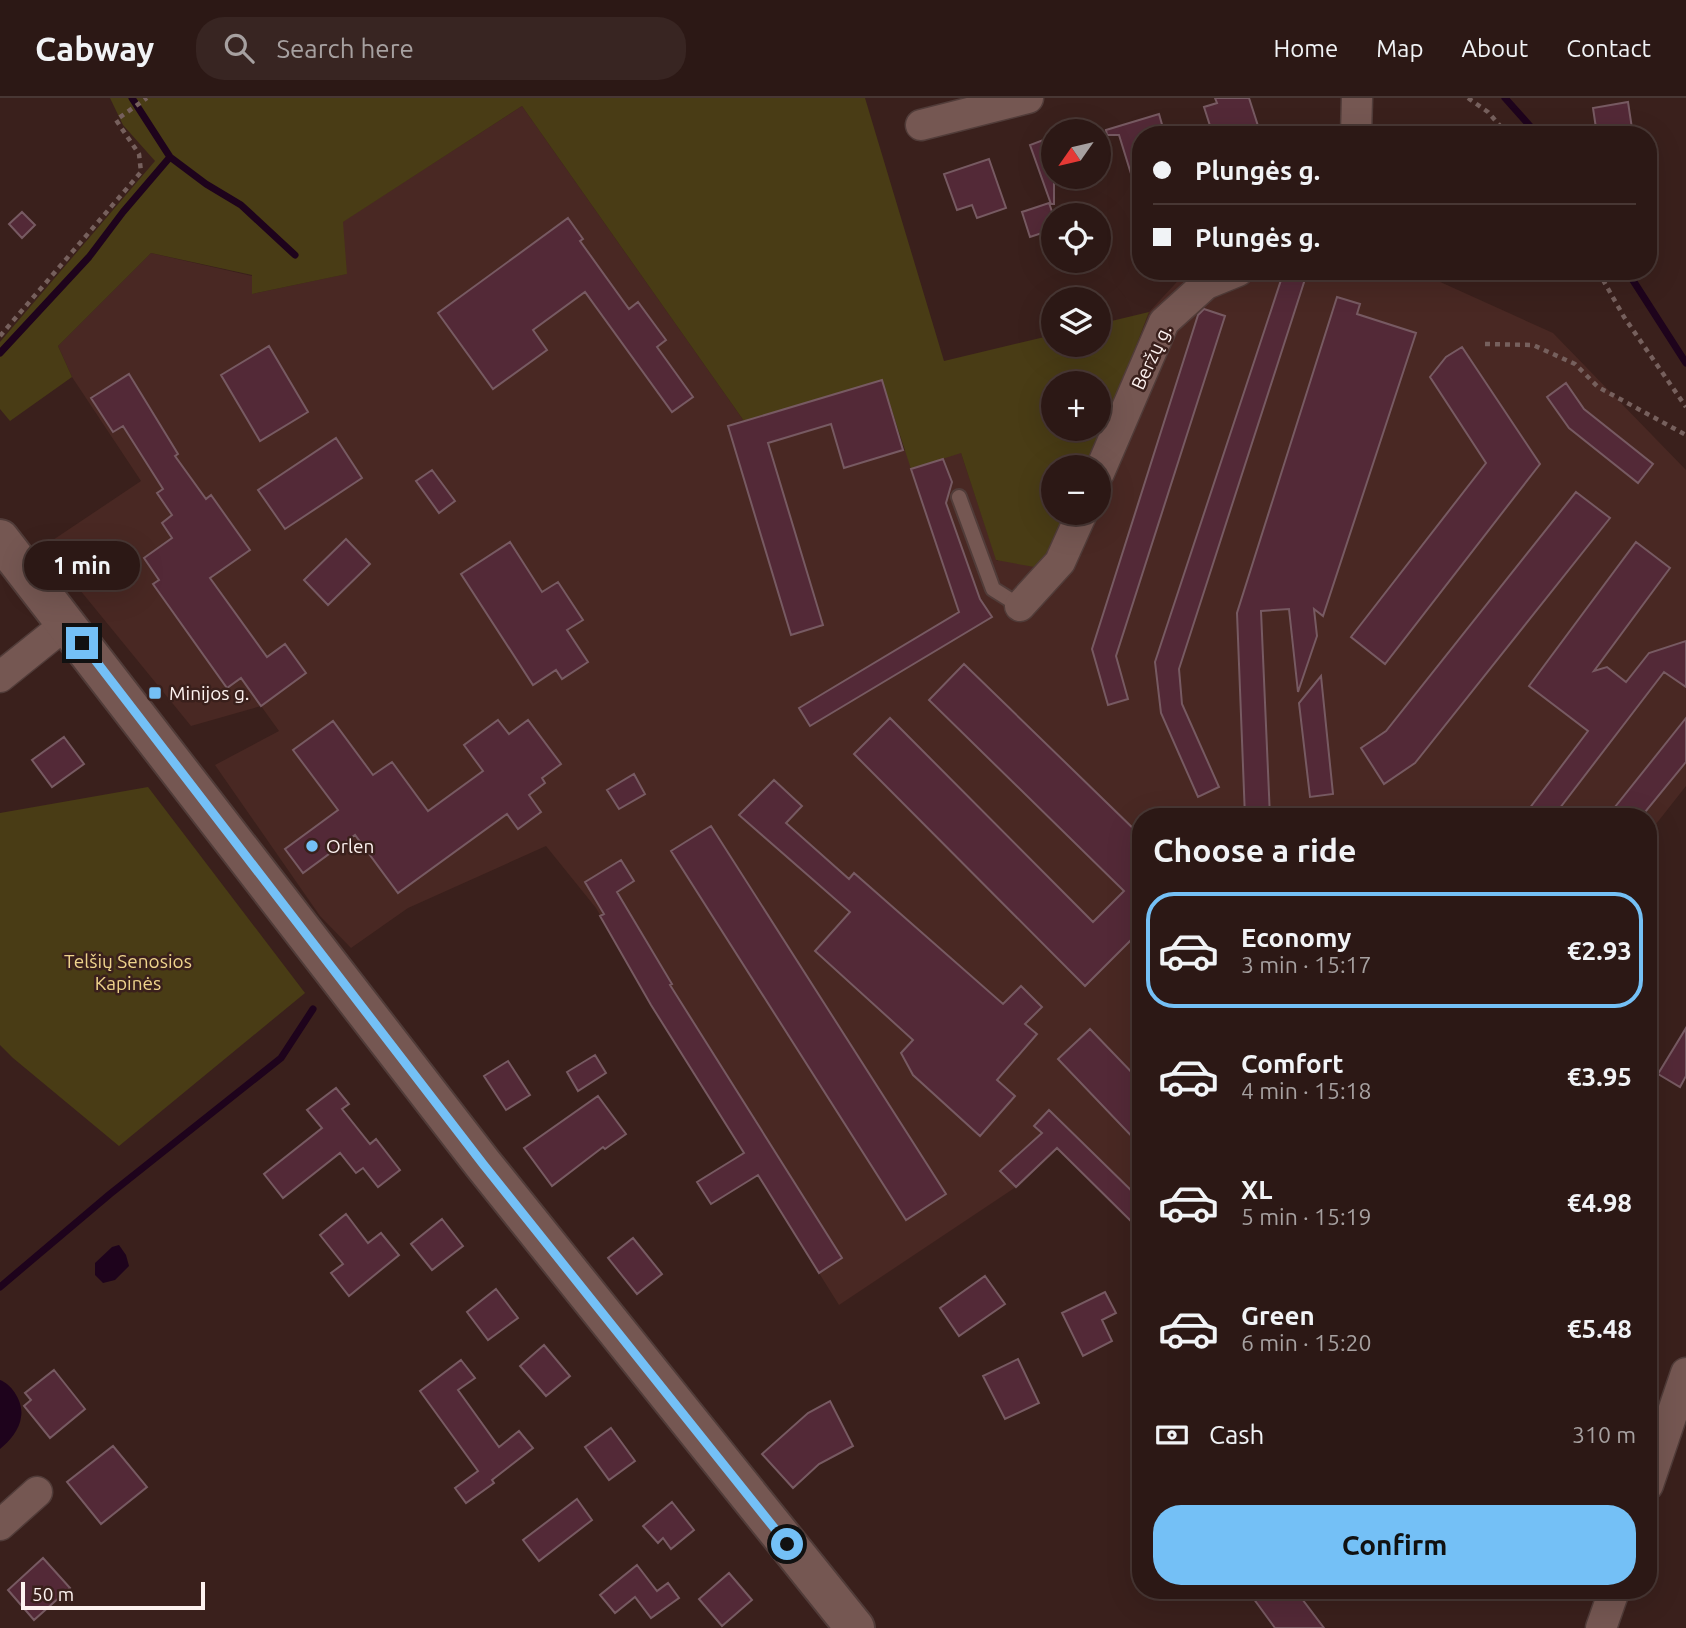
<!DOCTYPE html>
<html lang="en">
<head>
<meta charset="utf-8">
<style>
  body { margin:0; font-family:Ubuntu,sans-serif; background:#382522; color:#f1f3f6; height:100vh; display:flex; flex-direction:column; font-size:26px; white-space:nowrap }
  * { box-sizing:border-box; margin:0 }
  p { font-size:23px; color:#a6a0a0 }
  .icon { flex:none; width:38px; height:38px; fill:none; stroke:currentColor; stroke-width:2; stroke-linecap:round; stroke-linejoin:round }
  .map { position:relative; flex:1; overflow:hidden }
  .sheet { position:absolute; left:1132px; top:710px; width:525px; height:791px; display:flex; flex-direction:column; background:#2c1815; border-radius:28px; box-shadow:0 7px 28px #0002,0 0 0 2px #483734 }
  .sheet>* { flex:none }
  .hud { position:absolute; left:1132px; top:28px; width:525px; height:154px; border-radius:28px; box-shadow:0 7px 28px #0002,0 0 0 2px #483734; display:grid; align-content:center; height:154px; padding:0 21px; background:#2c1815 }
  .needle { width:46px; rotate:236deg }
  .tools { position:absolute; left:1041px; top:21px; display:grid; gap:14px }
  .tools a { display:grid; place-items:center; width:70px; height:70px; border-radius:50%; background:#2c1815; box-shadow:0 7px 28px #0002,0 0 0 2px #483734; font-size:35px }
  .scale { position:absolute; left:21px; bottom:18px; width:184px; box-sizing:border-box; padding-left:7px; border:4px solid #fdf2f0; border-top:0; font-size:19px; line-height:24px; white-space:nowrap; color:#fdf2f0; -webkit-text-stroke:5px #3a201c; paint-order:stroke }
  .end { position:absolute; width:32px; height:32px; margin:-16px; border:9px solid #74c0f6; background:#111; box-shadow:0 0 0 4px #111 }
  .from { border-radius:50% }
  .bubble { position:absolute; height:49px; border-radius:24px; background:#2c1815; box-shadow:0 7px 28px #0002,0 0 0 2px #483734; font-size:23px; font-weight:700; line-height:49px; text-align:center }
  .hud b { display:flex; align-items:center; gap:24px; height:66px; font-size:26px }
  .hud b+b { border-top:2px solid #483734 }
  .hud i { width:18px; height:18px; background:#f1f3f6 }
  ul { padding:0; list-style:none }
  li { display:flex; align-items:center; gap:21px; height:116px; margin:0 14px 10px; padding:0 7px; border:4px solid transparent; border-radius:28px }
  li div { flex:1 }
  li b { display:block; font-size:26px }
  li em { font-style:normal; font-weight:700 }
  li.on { border-color:#74c0f6 }
  li>.icon { width:63px; height:63px; stroke-width:1.5 }
  h2 { padding:0 21px; font-size:32px; line-height:84px }
  .pay { display:flex; align-items:center; gap:18px; height:77px; padding:0 21px; font-size:26px }
  .pay p { margin-inline-start:auto }
  .action { display:flex; gap:14px; margin-top:auto; padding:14px 21px }
  .action a { flex:1; height:80px; border-radius:28px; background:#74c0f6; color:#111; font-size:28px; font-weight:700; line-height:80px; text-align:center }
  header { display:flex; align-items:center; gap:42px; box-sizing:border-box; height:98px; padding:0 35px; background:#2c1815; border-bottom:2px solid #483734 }
  header strong { font-size:33px }
  nav { display:flex; gap:38px; margin-inline-start:auto; font-size:24px }
  .search { width:490px; height:63px; background:#382522; display:flex; align-items:center; gap:18px; box-sizing:border-box; padding:0 24px; border-radius:28px; color:#a6a0a0; font-size:26px }
  .map>svg:first-child { display:block }
  .built { fill:#492823 }
  .green { fill:#493c15; fill-rule:evenodd }
  .water { fill:#1e031c }
  .lines { fill:none; stroke-linecap:round; stroke-linejoin:round }
  .stream { stroke:#1e031c; stroke-width:7 }
  .building { fill:#532937; stroke:#775a62; stroke-width:2 }
  .service-casing { stroke:#513c39; stroke-width:18 }
  .minor-casing { stroke:#513c39; stroke-width:33 }
  .secondary-casing { stroke:#513c39; stroke-width:42 }
  .path { stroke:#76605d; stroke-width:4.5; stroke-dasharray:5 5; stroke-linecap:butt }
  .service { stroke:#755752; stroke-width:14 }
  .minor { stroke:#755752; stroke-width:30 }
  .secondary { stroke:#755752; stroke-width:38 }
  .route { stroke:#74c0f6; stroke-width:9 }
  .poi-dot { fill:#74c0f6; stroke:#3a201c; stroke-width:2.5 }
  .labels { text-anchor:middle; dominant-baseline:central; stroke-width:5; stroke-linejoin:round; paint-order:stroke }
  .street-label { font-size:19px; fill:#fdf2f0; stroke:#3a201c }
  .poi-label { font-size:19px; fill:#fdf2f0; stroke:#3a201c; text-anchor:start }
  .park-label { font-size:19px; fill:#eed38c; stroke:#3a201c }
</style>
</head>
<body>
<header>
<strong>Cabway</strong>
<div class="search"><svg class="icon" aria-label="search" viewBox="0 0 24 24"><circle cx="10" cy="10" r="6"/><path d="M15 15l6 6"/></svg>Search here</div>
<nav><a>Home</a><a>Map</a><a>About</a><a>Contact</a></nav>
</header>
<div class="map">
<svg width="1686" height="1530" viewBox="0 0 1686 1530">
  <rect width="100%" height="100%" fill="#3a201c"/>
  <path class="built" d="M 522,8 L 744,323 L 882,282 L 903,352 L 961,355 L 997,463 L 1073,415 L 1099,415 L 1099,369 L 1090,369 L 1149,214 L 1187,173 L 1416,173 L 1553,235 L 1686,372 L 1686,688 L 1649,735 L 1648,719 L 1141,719 L 1141,1133 L 1057,1051 L 1016,1089 L 839,1207 L 651,907 L 596,810 L 546,748 L 408,810 L 351,850 L 320,818 L 215,667 L 279,633 L 261,608 L 191,628 L 44,448 L 141,383 L 72,279 L 58,248 L 151,155 L 252,178 L 252,196 L 346,176 L 342,124 Z"/>
  <path class="green" d="M 110,0 L 865,0 L 944,263 L 1053,237 L 1054,247 L 1099,247 L 1099,226 L 1149,214 L 1090,369 L 1054,369 L 1054,415 L 1073,415 L 1040,470 L 996,462 L 961,355 L 911,371 L 882,282 L 744,323 L 522,8 L 343,124 L 347,176 L 252,196 L 252,177 L 151,155 L 58,248 L 72,279 L 10,323 L 0,311 L 0,244 L 155,63 L 123,27 ZM 1054,285 L 1099,285 L 1099,331 L 1054,331 Z
    M 148,689 L 305,895 L 119,1048 L 13,960 L 0,947 L 0,715 Z"/>
  <path class="water" d="M 119,1147 L 126,1157 L 129,1168 L 115,1182 L 103,1185 L 95,1177 L 95,1165 L 112,1149 Z
    M 0,1282 C 12,1286 24,1305 21,1319 C 20,1331 9,1344 0,1351 Z"/>
  <g class="lines">
    <path class="stream" d="M 132,0 L 170,59 L 206,86 L 241,107 L 295,157
      M 1505,0 L 1538,37
      M 1627,173 L 1686,265
      M 0,255 L 89,159 L 123,114 L 170,59
      M 0,1189 L 110,1096 L 281,960 L 313,911"/>
  </g>
  <path class="building" d="M 1215,0 L 1249,0 L 1259,31 L 1242,37 L 1213,37 L 1204,9 L 1217,5 Z
    M 1628,4 L 1633,37 L 1597,37 L 1593,10 Z
    M 1159,16 L 1165,37 L 1141,37 L 1141,92 L 1136,92 L 1119,37 L 1107,37 L 1106,32 Z
    M 1054,38 L 1054,106 L 1051,106 L 1030,47 Z
    M 989,61 L 1006,110 L 977,120 L 972,107 L 957,112 L 944,76 Z
    M 1049,105 L 1054,119 L 1054,131 L 1030,139 L 1022,114 Z
    M 22,114 L 35,127 L 22,140 L 9,126 Z
    M 568,120 L 583,141 L 580,143 L 629,211 L 638,204 L 666,242 L 657,249 L 693,299 L 672,314 L 585,194 L 533,232 L 547,252 L 493,291 L 438,215 Z
    M 1284,173 L 1306,178 L 1179,571 L 1182,606 L 1219,689 L 1198,699 L 1161,615 L 1155,564 Z
    M 1337,199 L 1360,206 L 1357,216 L 1416,235 L 1323,518 L 1314,511 L 1317,538 L 1298,594 L 1289,511 L 1261,513 L 1270,719 L 1245,719 L 1237,515 Z
    M 1204,211 L 1225,218 L 1116,558 L 1128,601 L 1108,607 L 1092,551 L 1198,217 Z
    M 269,248 L 308,314 L 260,343 L 221,277 Z
    M 1462,249 L 1540,366 L 1385,566 L 1351,539 L 1486,365 L 1430,279 L 1446,259 Z
    M 129,276 L 178,356 L 175,358 L 206,401 L 211,397 L 250,452 L 210,480 L 267,559 L 285,546 L 306,575 L 261,608 L 241,580 L 227,590 L 153,486 L 159,482 L 144,460 L 172,440 L 162,425 L 172,417 L 157,395 L 163,391 L 123,328 L 113,334 L 91,300 Z
    M 882,282 L 903,352 L 844,370 L 831,326 L 768,345 L 823,527 L 791,537 L 728,328 Z
    M 1566,285 L 1584,311 L 1653,366 L 1638,385 L 1569,330 L 1547,299 Z
    M 336,340 L 362,380 L 285,431 L 258,392 Z
    M 943,361 L 952,384 L 946,405 L 980,501 L 992,519 L 810,628 L 799,610 L 959,514 L 911,371 Z
    M 432,372 L 455,403 L 439,415 L 416,383 Z
    M 1576,394 L 1610,420 L 1415,665 L 1384,686 L 1361,650 L 1386,633 Z
    M 346,441 L 370,466 L 328,507 L 304,482 Z
    M 510,444 L 542,494 L 558,484 L 583,522 L 567,532 L 588,564 L 562,581 L 556,572 L 533,587 L 461,476 Z
    M 1636,444 L 1670,470 L 1594,573 L 1607,569 L 1626,584 L 1649,555 L 1686,543 L 1686,589 L 1664,574 L 1553,719 L 1523,719 L 1588,633 L 1529,588 Z
    M 964,566 L 1141,738 L 1141,832 L 1085,888 L 854,656 L 890,620 L 1093,824 L 1124,793 L 929,602 Z
    M 1321,578 L 1333,696 L 1310,699 L 1299,605 Z
    M 1686,620 L 1686,664 L 1641,719 L 1607,719 Z
    M 498,622 L 509,636 L 528,622 L 561,666 L 542,680 L 545,685 L 529,697 L 541,714 L 518,731 L 507,716 L 398,795 L 355,737 L 303,775 L 285,751 L 338,712 L 293,652 L 333,623 L 373,677 L 392,664 L 428,713 L 483,673 L 464,647 Z
    M 64,639 L 84,666 L 52,689 L 32,662 Z
    M 634,676 L 645,696 L 619,711 L 607,692 Z
    M 774,682 L 802,708 L 786,725 L 849,781 L 854,775 L 1003,906 L 1021,888 L 1042,909 L 1025,926 L 1037,936 L 997,982 L 1015,998 L 980,1038 L 913,977 L 901,955 L 913,942 L 815,853 L 850,814 L 739,717 Z
    M 711,728 L 946,1096 L 906,1122 L 671,753 Z
    M 621,762 L 634,783 L 617,794 L 672,886 L 670,887 L 842,1160 L 819,1175 L 758,1077 L 711,1106 L 697,1084 L 744,1055 L 651,907 L 600,818 L 604,816 L 585,784 Z
    M 1686,930 L 1686,978 L 1680,989 L 1658,976 Z
    M 1090,931 L 1141,984 L 1141,1048 L 1058,961 Z
    M 595,957 L 606,975 L 578,993 L 567,974 Z
    M 508,963 L 530,997 L 506,1012 L 484,978 Z
    M 336,990 L 349,1006 L 342,1011 L 370,1046 L 376,1041 L 400,1072 L 378,1089 L 363,1070 L 356,1075 L 340,1055 L 283,1100 L 264,1076 L 322,1030 L 307,1012 Z
    M 598,998 L 626,1036 L 605,1051 L 603,1049 L 552,1088 L 524,1050 Z
    M 1049,1012 L 1141,1102 L 1141,1133 L 1057,1050 L 1016,1089 L 1000,1073 L 1042,1035 L 1034,1028 Z
    M 346,1116 L 368,1145 L 381,1135 L 399,1157 L 349,1198 L 331,1175 L 343,1166 L 320,1137 Z
    M 442,1121 L 463,1148 L 432,1172 L 411,1146 Z
    M 633,1140 L 662,1176 L 637,1196 L 608,1160 Z
    M 985,1178 L 1005,1206 L 959,1238 L 940,1210 Z
    M 496,1191 L 518,1220 L 488,1242 L 467,1214 Z
    M 1105,1194 L 1116,1215 L 1102,1222 L 1112,1243 L 1083,1258 L 1062,1215 Z
    M 544,1247 L 570,1278 L 546,1298 L 520,1268 Z
    M 1018,1261 L 1039,1305 L 1005,1321 L 983,1278 Z
    M 461,1262 L 475,1280 L 458,1292 L 499,1349 L 519,1333 L 533,1350 L 492,1382 L 494,1385 L 466,1405 L 455,1390 L 478,1373 L 420,1293 Z
    M 54,1272 L 85,1311 L 50,1340 L 24,1308 L 31,1302 L 25,1295 Z
    M 830,1303 L 853,1348 L 819,1366 L 793,1390 L 762,1356 L 808,1315 Z
    M 611,1330 L 635,1363 L 609,1382 L 585,1349 Z
    M 113,1348 L 147,1389 L 101,1426 L 67,1384 Z
    M 577,1401 L 592,1422 L 539,1463 L 523,1442 Z
    M 672,1404 L 694,1432 L 671,1451 L 663,1440 L 658,1445 L 643,1428 Z
    M 43,1460 L 70,1490 L 34,1522 L 8,1492 Z
    M 637,1467 L 657,1493 L 668,1485 L 679,1500 L 651,1520 L 635,1499 L 615,1515 L 600,1497 Z
    M 729,1475 L 752,1502 L 722,1528 L 699,1501 Z
    M 1248,1493 L 1296,1493 L 1324,1530 L 1275,1530 Z"/>
  <g class="lines">
    <g class="service-casing">
      <path id="service" d="M 959,399 L 993,491 L 1020,508"/>
    </g>
    <g class="minor-casing">
      <path id="minor" d="M 921,27 L 1028,0
        M 1356,37 L 1357,0
        M 1099,375 L 1164,224 L 1206,186 L 1238,173
        M 1020,508 L 1060,464 L 1082,415
        M 0,579 L 66,526
        M 1648,1387 L 1686,1275
        M 0,1427 L 37,1394
        M 1601,1530 L 1614,1493"/>
    </g>
    <g class="secondary-casing">
      <path id="secondary" d="M 0,441 L 483,1066 L 855,1530"/>
    </g>
    <path class="path" d="M 1468,0 L 1488,14 L 1508,37
      M 1598,173 L 1624,219 L 1686,309
      M 0,238 L 141,74 L 139,56 L 116,22 L 147,0
      M 1485,246 L 1533,247 L 1575,266 L 1598,289 L 1686,337"/>
    <use href="#service" class="service"/>
    <use href="#minor" class="minor"/>
    <use href="#secondary" class="secondary"/>
  </g>
  <g class="lines">
    <path class="route" d="M 82,545 L 483,1066 L 787,1446"/>
  </g>
  <g class="poi-dot">
    <rect x="148" y="588" width="14" height="14" rx="3.5"/>
    <circle cx="312" cy="748" r="7"/>
  </g>
  <g class="labels">
    <g class="street-label">
      <text transform="translate(1151 259) rotate(-65)">Beržų g.</text>
    </g>
    <g class="poi-label">
      <text x="169" y="595">Minijos g.</text>
      <text x="326" y="748">Orlen</text>
    </g>
    <g class="park-label">
      <text x="128" y="863">Telšių Senosios<tspan x="128" dy="22">Kapinės</tspan></text>
    </g>
  </g>
</svg>
<div class="tools">
<a><svg class="needle" viewBox="-14 -14 28 28"><path d="M0-13l5 13h-10z" fill="#e53935"/><path d="M0 13l5-13h-10z" fill="#a6a0a0"/></svg></a>
<a><svg class="icon" aria-label="locate" viewBox="0 0 24 24"><circle cx="12" cy="12" r="6"/><path d="M12 2v4M12 18v4M2 12h4M18 12h4"/></svg></a>
<a><svg class="icon" aria-label="layers" viewBox="0 0 24 24"><path d="M12 4l9 5-9 5-9-5zM3 14l9 5 9-5"/></svg></a>
<a>+</a>
<a>−</a>
</div>
<div class="scale">50 m</div>
<i class="end from" style="left:787px;top:1446px"></i>
<i class="end" style="left:82px;top:545px"></i>
<div class="bubble" style="left:24px;top:443px;width:116px">1 min</div>
<div class="hud">
<b><i class="from"></i>Plungės g.</b>
<b><i></i>Plungės g.</b>
</div>
<section class="sheet">
<h2>Choose a ride</h2>
<ul>
<li class="on"><svg class="icon" aria-label="car" viewBox="0 0 24 24"><path d="M5 17H2v-5l4-1 3-4h7l3 4 3 1v5h-3M9 17h6M6 11h13"/><circle cx="7" cy="17" r="2"/><circle cx="17" cy="17" r="2"/></svg><div><b>Economy</b><p>3 min · 15:17</p></div><em>€2.93</em></li>
<li><svg class="icon" aria-label="car" viewBox="0 0 24 24"><path d="M5 17H2v-5l4-1 3-4h7l3 4 3 1v5h-3M9 17h6M6 11h13"/><circle cx="7" cy="17" r="2"/><circle cx="17" cy="17" r="2"/></svg><div><b>Comfort</b><p>4 min · 15:18</p></div><em>€3.95</em></li>
<li><svg class="icon" aria-label="car" viewBox="0 0 24 24"><path d="M5 17H2v-5l4-1 3-4h7l3 4 3 1v5h-3M9 17h6M6 11h13"/><circle cx="7" cy="17" r="2"/><circle cx="17" cy="17" r="2"/></svg><div><b>XL</b><p>5 min · 15:19</p></div><em>€4.98</em></li>
<li><svg class="icon" aria-label="car" viewBox="0 0 24 24"><path d="M5 17H2v-5l4-1 3-4h7l3 4 3 1v5h-3M9 17h6M6 11h13"/><circle cx="7" cy="17" r="2"/><circle cx="17" cy="17" r="2"/></svg><div><b>Green</b><p>6 min · 15:20</p></div><em>€5.48</em></li>
</ul>
<div class="pay"><svg class="icon" aria-label="cash" viewBox="0 0 24 24"><path d="M3 7h18v10H3z"/><circle cx="12" cy="12" r="2"/></svg>Cash<p>310 m</p></div>
<div class="action"><a>Confirm</a></div>
</section>
</div>
</body>
</html>
